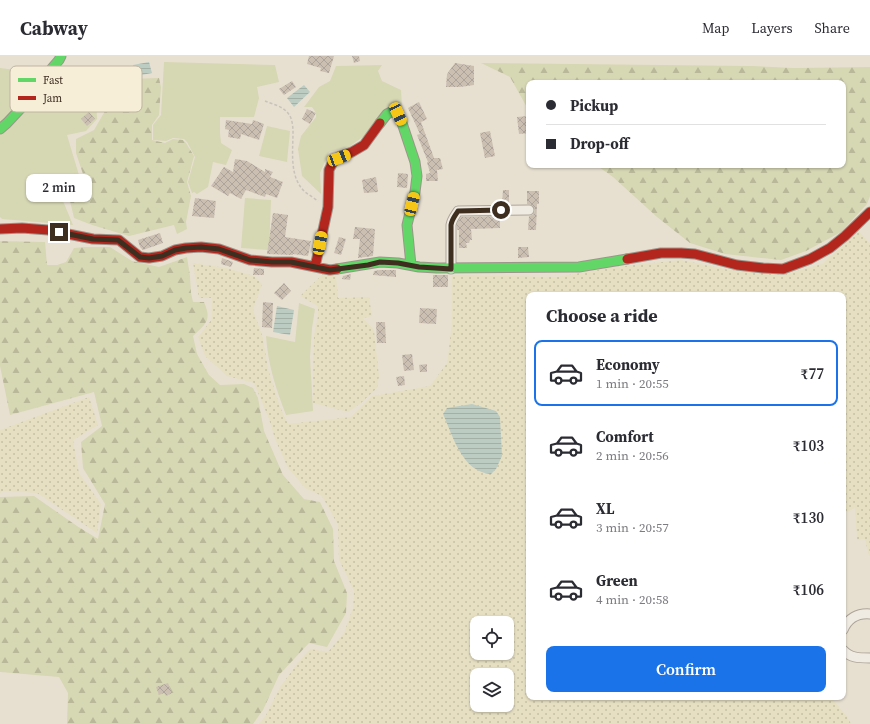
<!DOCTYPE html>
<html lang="en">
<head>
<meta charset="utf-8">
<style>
  body { margin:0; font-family:"Source Serif 4",serif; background:#f2f2f3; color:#2b2b33; height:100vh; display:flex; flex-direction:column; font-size:15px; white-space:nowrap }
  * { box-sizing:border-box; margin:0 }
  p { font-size:13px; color:#7c7c81 }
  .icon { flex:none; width:22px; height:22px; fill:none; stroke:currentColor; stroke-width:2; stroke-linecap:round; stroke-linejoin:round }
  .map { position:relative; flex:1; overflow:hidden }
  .drawer { position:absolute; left:526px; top:236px; width:320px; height:408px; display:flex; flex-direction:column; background:#fff; border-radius:8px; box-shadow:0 1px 3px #0004 }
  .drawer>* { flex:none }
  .guide { position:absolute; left:526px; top:24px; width:320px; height:88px; border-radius:8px; box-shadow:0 1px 3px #0004; display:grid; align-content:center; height:88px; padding:0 20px; background:#fff }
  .controls { position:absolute; left:470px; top:560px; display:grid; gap:8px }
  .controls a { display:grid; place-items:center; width:44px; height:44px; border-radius:8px; background:#fff; box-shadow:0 1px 3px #0004; font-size:20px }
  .end { position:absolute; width:18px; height:18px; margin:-9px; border:5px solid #3d2e20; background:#fff; box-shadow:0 0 0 2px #fff }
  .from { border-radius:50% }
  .bubble { position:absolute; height:28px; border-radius:8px; background:#fff; box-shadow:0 1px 3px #0004; font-size:13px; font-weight:600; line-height:28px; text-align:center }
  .car { position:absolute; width:12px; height:24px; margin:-12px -6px; border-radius:5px; box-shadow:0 0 3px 1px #0007; background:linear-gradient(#f5c518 24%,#345 0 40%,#f5c518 0 76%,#345 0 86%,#f5c518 0) }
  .guide b { display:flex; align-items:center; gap:14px; height:38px; font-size:15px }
  .guide b+b { border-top:1px solid #e1e1e2 }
  .guide i { width:10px; height:10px; background:#2b2b33 }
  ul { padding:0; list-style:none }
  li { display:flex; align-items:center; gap:12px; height:66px; margin:0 8px 6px; padding:0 12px; border:2px solid transparent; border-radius:8px }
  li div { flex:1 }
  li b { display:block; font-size:15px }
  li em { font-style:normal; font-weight:600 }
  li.current { border-color:#1a73e8 }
  li>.icon { width:36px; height:36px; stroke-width:1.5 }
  h2 { padding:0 20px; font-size:18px; line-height:48px }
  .cta { display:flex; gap:8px; margin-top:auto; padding:8px 20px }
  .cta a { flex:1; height:46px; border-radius:8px; background:#1a73e8; color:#fff; font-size:16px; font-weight:600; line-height:46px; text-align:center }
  header { display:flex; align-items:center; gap:24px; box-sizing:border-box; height:56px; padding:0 20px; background:#fff; border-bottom:1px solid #e1e1e2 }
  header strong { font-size:19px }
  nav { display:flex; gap:22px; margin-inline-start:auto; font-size:14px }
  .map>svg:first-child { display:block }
  .farmland { fill:url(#farmland-dots); fill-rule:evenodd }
  .green { fill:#d6d7b3 }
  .forest { fill:url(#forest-firs) }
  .water { fill:url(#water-rules) }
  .building { fill:url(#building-cross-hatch) }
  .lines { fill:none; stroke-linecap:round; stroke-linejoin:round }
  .street-casing { stroke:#ada599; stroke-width:11 }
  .fast-casing { stroke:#9c958a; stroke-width:11 }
  .jam-casing { stroke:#9c958a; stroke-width:11 }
  .path { stroke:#c8c2b9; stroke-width:1.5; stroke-dasharray:3 2; stroke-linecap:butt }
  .street { stroke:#efebe3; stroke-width:9 }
  .fast { stroke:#63d668; stroke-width:9 }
  .jam { stroke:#b3261e; stroke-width:9 }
  .route { stroke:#3d2e20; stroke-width:5 }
  .key { fill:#f7eed8; stroke:#bfb4a1; stroke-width:1 }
  .key-label { font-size:11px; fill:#3d2e20 }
</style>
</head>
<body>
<header>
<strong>Cabway</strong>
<nav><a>Map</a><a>Layers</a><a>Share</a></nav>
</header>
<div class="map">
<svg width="870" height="668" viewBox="0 0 870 668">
  <defs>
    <pattern id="farmland-dots" width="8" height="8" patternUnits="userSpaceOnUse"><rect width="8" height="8" fill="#e6dfc2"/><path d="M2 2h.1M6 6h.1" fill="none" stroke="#c6c0a6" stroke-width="1.8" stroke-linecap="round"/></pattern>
    <pattern id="forest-firs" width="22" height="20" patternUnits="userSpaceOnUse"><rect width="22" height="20" fill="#d6d7b3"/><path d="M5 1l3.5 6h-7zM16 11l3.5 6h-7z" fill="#b9b99a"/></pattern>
    <pattern id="water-rules" width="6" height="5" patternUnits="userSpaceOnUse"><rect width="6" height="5" fill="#bcccc2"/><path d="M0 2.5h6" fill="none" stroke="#a2b0a6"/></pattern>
    <pattern id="building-cross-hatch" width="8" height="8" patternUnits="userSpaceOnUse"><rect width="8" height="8" fill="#cbbfb2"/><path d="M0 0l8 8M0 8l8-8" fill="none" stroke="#afa499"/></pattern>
  </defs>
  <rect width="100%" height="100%" fill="#e7e0d1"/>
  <path class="farmland" d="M 859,175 L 870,188 L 870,500 L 869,500 L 865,483 L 857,484 L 855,452 L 843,458 L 843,239 L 529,239 L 529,641 L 831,641 L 848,662 L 851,668 L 259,668 L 266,659 L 280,631 L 297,608 L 310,593 L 328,596 L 344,577 L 353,552 L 354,535 L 339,504 L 338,469 L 322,440 L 305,432 L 288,412 L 275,383 L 269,363 L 254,327 L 227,320 L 205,300 L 198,281 L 212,263 L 212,242 L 199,242 L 193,207 L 226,212 L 254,220 L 262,228 L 253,254 L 263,282 L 268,313 L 280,351 L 288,368 L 351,361 L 372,340 L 430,330 L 447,307 L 452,267 L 452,219 L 557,221 L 615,211 L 681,204 L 729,214 L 783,219 L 822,208 ZM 477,567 L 507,567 L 507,597 L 477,597 ZM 477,619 L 507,619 L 507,649 L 477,649 Z
    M 324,217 L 336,219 L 338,242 L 369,241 L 372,260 L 363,262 L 374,274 L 379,320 L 377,332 L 361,347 L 348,356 L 313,347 L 313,318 L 314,279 L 318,260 L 318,250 L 300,240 Z
    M 89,341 L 98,369 L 73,384 L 79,417 L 101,448 L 97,477 L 37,437 L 3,435 L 0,437 L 0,374 Z"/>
  <path class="green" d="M 164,6 L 275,9 L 279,26 L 257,31 L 259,42 L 254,61 L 220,61 L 220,77 L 221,87 L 232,94 L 226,109 L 213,106 L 208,131 L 197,138 L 194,136 L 192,137 L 188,126 L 195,101 L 187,86 L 184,83 L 173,82 L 166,85 L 153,84 L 153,69 L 161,59 Z
    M 382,9 L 378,15 L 382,25 L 401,34 L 402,51 L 385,54 L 364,80 L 349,91 L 329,96 L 320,117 L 321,138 L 302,120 L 298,93 L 301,80 L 316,61 L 316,57 L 312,51 L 304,51 L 319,31 L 330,25 L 336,10 Z
    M 0,12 L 95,24 L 97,63 L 86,75 L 67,79 L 81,126 L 63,145 L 73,169 L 2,163 L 0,161 Z
    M 267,70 L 290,75 L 287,106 L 259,100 Z
    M 245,142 L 271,144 L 269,194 L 241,192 Z
    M 299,247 L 315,253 L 312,272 L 310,301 L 313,355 L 286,359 C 276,333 268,309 266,280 L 295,286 Z"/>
  <path class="forest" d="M 481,7 L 751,10 L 793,12 L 870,11 L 870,140 L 867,148 L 841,176 L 806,195 L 781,204 L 725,198 L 690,187 L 657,161 L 613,121 L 596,109 L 843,109 L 843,27 L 529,27 L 529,55 L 510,21 Z
    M 159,22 L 161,31 L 159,59 L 152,69 L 152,84 L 165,87 L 173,83 L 183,84 L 186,87 L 194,100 L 187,126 L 191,140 L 186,166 L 187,173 L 177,178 L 174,169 L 129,180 L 92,169 L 74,162 L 70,145 L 86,127 L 76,97 L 76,83 L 94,74 L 109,48 L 125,36 L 127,23 Z
    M 0,185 L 45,186 L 47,209 L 57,209 L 66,206 L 74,192 L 85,191 L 110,191 L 132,205 L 159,211 L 187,201 L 190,220 L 191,237 L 193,246 L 204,246 C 212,264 206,268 193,280 L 197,298 L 209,319 L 220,329 L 244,328 L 253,332 L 258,342 L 264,375 L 283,419 L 304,443 L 320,446 L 333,473 L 334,505 L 347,537 L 346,557 L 327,591 L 309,587 L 279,619 L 263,654 L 253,668 L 67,668 L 68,637 L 59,621 L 0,616 L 0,441 L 34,440 L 77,470 L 98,483 L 105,448 L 83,412 L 81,386 L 102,370 L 94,336 L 10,359 L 0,310 Z"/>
  <path class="water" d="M 149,6 L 152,17 L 136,20 L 133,9 Z
    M 304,29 L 310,36 L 294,51 L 287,42 Z
    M 277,250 L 294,254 L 290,279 L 273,276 Z
    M 472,348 L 496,355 L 500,361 L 502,400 L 496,413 L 491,418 C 462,416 453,380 443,358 L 447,352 Z"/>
  <path class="building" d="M 309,0 L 334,0 L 329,17 L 320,15 L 321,12 L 307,8 Z
    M 352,0 L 359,0 L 360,5 L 354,7 Z
    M 455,7 L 474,10 L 474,29 L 460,31 L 446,31 L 447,18 Z
    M 292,25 L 296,31 L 284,39 L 279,33 Z
    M 419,46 L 427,63 L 421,66 L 434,102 L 440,102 L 443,113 L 437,114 L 438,125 L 426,125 L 426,118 L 430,117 L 427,106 L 428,106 L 417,79 L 420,78 L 408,52 Z
    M 307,53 L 316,57 L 310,68 L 302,63 Z
    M 89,56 L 95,63 L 87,70 L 81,63 Z
    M 529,60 L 529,77 L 519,78 L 517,61 Z
    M 226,64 L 252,68 L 253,64 L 264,68 L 259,84 L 241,78 L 240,83 L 228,81 L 229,74 L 225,73 Z
    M 490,75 L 495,100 L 485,102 L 480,77 Z
    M 235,103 L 247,105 L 265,116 L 265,113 L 273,116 L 270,121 L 283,126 L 277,142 L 266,138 L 265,141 L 246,134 L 241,143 L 230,137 L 228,140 L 211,130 L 224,111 L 233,116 Z
    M 398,117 L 408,118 L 407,132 L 397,131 Z
    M 376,121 L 378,136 L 364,137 L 362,124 Z
    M 503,134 L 509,134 L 509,148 L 502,148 Z
    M 527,135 L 539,135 L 539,148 L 537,148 L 536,174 L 528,174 L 529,160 L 532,159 L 534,157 L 535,154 L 532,149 L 527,148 Z
    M 195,142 L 216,145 L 214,162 L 192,160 Z
    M 273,157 L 288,159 L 285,181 L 311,185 L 308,200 L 293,198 L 293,199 L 267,198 Z
    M 500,160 L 500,172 L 471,173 L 472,184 L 470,184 L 469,187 L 466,187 L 467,192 L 459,192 L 459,174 L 457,174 L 457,168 L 461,161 Z
    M 355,171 L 375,173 L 373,200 L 358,202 L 360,183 L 353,183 Z
    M 160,177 L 163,187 L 143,194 L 140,191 L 138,184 Z
    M 339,181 L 346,183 L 341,199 L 334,197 Z
    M 518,191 L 528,191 L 529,201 L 518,202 Z
    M 222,202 L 233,206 L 231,211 L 221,208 Z
    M 254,212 L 264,213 L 264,219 L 253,219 Z
    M 380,214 L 396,214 L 396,221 L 373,219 L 374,215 Z
    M 351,218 L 350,224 L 342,223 L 343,220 Z
    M 433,219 L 448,219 L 448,231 L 433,231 Z
    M 284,227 L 291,235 L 282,244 L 274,237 Z
    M 263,246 L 273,247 L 272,272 L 262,271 Z
    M 420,252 L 437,253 L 436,268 L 419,267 Z
    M 376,266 L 385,266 L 386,287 L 377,287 Z
    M 412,298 L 414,314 L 404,315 L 402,299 Z
    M 427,308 L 427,316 L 420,316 L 419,309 Z
    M 404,320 L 405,329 L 398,330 L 396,321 Z
    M 168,627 L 172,637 L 166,640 L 164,637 L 159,639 L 156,631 Z"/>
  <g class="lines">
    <g class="street-casing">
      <path id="street" d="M 451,213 L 451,169 C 452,163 455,160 458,155 L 529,154
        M 843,574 C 848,562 858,557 870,558
        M 843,594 C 850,602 859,602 870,602"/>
    </g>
    <g class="fast-casing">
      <path id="fast" d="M 380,67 L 387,58 L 391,56 L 394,56 L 398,58 L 402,67 L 415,106 L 417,120 L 415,136 L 407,169 L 411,209
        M 0,73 L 7,67 L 37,35 L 47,18 L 59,4 L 61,0
        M 337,213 L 380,206 L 398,207 L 419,211 L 437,212 L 579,211 L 627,203"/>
    </g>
    <g class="jam-casing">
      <path id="jam" d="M 0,173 L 22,172 L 48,174 L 93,183 L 119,184 L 140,201 L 149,202 L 162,200 L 175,194 L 186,192 L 201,191 L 219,193 L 250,204 L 272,206 L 291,206 L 330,214 L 337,213
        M 627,203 L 661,197 L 681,197 L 695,198 L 737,209 L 763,212 L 783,213 L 810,203 L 830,192 L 845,180 L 870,156
        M 315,211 L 328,151 L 329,114 L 333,106 L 339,101 L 352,96 L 364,89 L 380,67"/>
    </g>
    <path class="path" d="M 265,45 C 272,48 282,50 287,56 C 292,61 293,69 293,76 C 293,96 289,121 305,136 C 309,139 314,142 318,145"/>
    <use href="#street" class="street"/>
    <use href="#fast" class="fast"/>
    <use href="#jam" class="jam"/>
  </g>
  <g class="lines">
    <path class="route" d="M 59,176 L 93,183 L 118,184 L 140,201 L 149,202 L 162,200 L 175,194 L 186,192 L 201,191 L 219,193 L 250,204 L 272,206 L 291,206 L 330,214 L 368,209 L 380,206 L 398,207 L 419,211 L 451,213 L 451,169 C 452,163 455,160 458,155 L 501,154"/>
  </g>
  <rect x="10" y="10" width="132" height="46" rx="6" class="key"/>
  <rect x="18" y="22" width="18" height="4" fill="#63d668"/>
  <rect x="18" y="40" width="18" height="4" fill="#b3261e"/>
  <g class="key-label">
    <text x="43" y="28">Fast</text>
    <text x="43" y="46">Jam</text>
  </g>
</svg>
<div class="controls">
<a><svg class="icon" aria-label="locate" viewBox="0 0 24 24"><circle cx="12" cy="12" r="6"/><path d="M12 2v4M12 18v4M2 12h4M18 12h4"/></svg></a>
<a><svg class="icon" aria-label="layers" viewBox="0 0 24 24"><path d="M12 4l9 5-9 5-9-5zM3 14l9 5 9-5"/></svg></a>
</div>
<i class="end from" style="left:501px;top:154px"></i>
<i class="end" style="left:59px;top:176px"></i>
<div class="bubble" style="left:26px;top:118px;width:66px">2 min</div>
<i class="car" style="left:398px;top:58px;rotate:155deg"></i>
<i class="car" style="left:339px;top:102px;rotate:69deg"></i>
<i class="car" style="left:412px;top:148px;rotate:14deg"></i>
<i class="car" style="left:320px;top:187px;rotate:11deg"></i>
<div class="guide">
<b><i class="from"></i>Pickup</b>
<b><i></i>Drop-off</b>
</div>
<section class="drawer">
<h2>Choose a ride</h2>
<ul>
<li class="current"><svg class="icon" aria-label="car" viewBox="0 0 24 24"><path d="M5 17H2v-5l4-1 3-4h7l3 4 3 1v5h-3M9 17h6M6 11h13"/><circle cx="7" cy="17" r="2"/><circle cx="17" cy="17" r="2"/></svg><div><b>Economy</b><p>1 min · 20:55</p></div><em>₹77</em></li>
<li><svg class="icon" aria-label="car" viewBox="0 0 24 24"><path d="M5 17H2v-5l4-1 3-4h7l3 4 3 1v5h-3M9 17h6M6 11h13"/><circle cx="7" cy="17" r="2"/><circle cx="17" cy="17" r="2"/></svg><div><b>Comfort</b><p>2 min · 20:56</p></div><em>₹103</em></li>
<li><svg class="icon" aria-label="car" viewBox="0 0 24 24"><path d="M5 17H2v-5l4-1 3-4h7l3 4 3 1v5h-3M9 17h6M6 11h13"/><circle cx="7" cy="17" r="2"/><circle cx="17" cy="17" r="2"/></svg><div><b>XL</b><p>3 min · 20:57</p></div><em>₹130</em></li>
<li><svg class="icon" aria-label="car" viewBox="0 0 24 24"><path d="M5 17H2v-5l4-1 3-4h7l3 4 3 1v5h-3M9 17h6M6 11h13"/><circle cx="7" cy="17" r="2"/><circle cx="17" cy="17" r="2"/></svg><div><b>Green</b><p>4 min · 20:58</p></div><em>₹106</em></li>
</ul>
<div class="cta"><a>Confirm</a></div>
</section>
</div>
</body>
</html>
